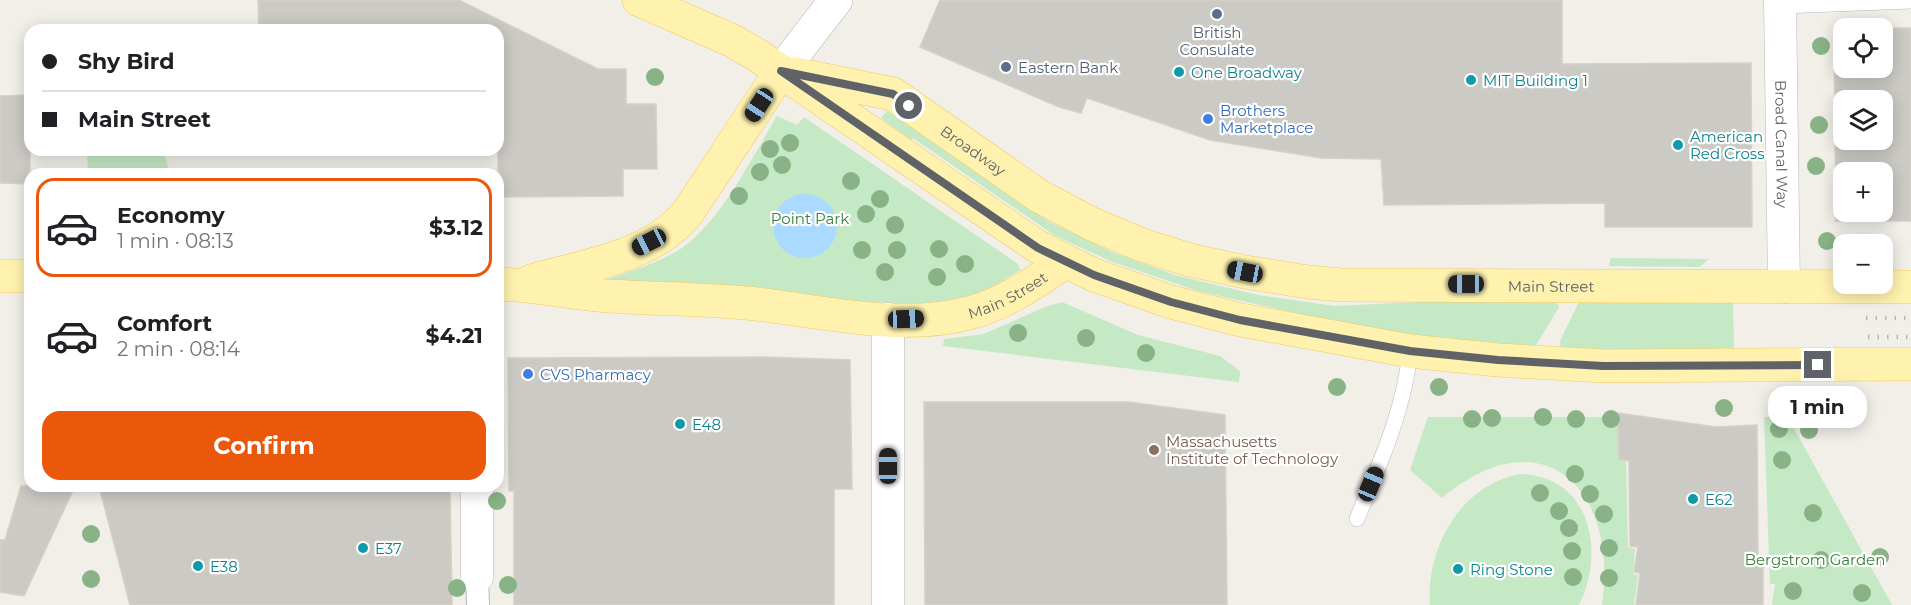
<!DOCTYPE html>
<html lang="en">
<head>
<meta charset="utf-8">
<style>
  body { margin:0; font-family:Montserrat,sans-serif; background:#f6f6f6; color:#202124; height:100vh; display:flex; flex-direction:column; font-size:22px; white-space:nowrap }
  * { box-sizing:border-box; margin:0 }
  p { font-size:20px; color:#757577 }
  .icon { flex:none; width:33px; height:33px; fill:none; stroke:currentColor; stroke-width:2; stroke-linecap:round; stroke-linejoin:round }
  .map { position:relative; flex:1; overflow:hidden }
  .drawer { position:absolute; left:24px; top:168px; width:480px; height:324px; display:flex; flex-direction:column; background:#fff; border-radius:18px; box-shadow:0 3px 15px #0003 }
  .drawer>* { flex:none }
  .hud { position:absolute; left:24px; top:24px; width:480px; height:132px; border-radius:18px; box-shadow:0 3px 15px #0003; display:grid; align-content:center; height:132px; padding:0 18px; background:#fff }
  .buttons { position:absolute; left:1833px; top:18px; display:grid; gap:12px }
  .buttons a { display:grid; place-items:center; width:60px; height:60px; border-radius:12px; background:#fff; box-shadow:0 3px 15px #0003; font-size:30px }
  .end { position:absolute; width:27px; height:27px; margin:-14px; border:8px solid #5f6368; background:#fff; box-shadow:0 0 0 3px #fff }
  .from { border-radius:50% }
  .bubble { position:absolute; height:42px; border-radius:18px; background:#fff; box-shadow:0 3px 15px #0003; font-size:20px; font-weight:700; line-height:42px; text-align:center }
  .car { position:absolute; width:18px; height:36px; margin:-18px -9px; border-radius:8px; box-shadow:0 0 4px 2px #0007; background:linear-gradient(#222 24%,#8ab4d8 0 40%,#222 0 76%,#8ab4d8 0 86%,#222 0) }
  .hud b { display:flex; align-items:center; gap:21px; height:57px; font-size:22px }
  .hud b+b { border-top:2px solid #e0e0e0 }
  .hud i { width:15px; height:15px; background:#202124 }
  ul { padding:10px 0 0; list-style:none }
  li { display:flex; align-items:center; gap:18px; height:99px; margin:0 12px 9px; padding:0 6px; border:3px solid transparent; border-radius:18px }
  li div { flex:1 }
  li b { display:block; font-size:22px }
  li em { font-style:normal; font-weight:700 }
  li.active { border-color:#ea580c }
  li>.icon { width:54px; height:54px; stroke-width:1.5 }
  .action { display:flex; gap:12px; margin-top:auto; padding:12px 18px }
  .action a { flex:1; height:69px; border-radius:18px; background:#ea580c; color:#fff; font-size:24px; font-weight:700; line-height:69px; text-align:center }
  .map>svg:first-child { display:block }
  .green { fill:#c5e8c5 }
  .water { fill:#aadaff }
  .building { fill:#cccac5; stroke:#d6d1c6; stroke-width:1.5; fill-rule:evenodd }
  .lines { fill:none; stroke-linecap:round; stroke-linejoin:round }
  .service-casing { stroke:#b5b8bc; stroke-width:16 }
  .pedestrian-casing { stroke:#b5b8bc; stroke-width:24 }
  .minor-casing { stroke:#b5b8bc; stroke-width:33 }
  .secondary-casing { stroke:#b6babf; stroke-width:34 }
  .primary-casing { stroke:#f2c960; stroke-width:34 }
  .service { stroke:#fff; stroke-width:15 }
  .pedestrian { stroke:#fff; stroke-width:22 }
  .minor { stroke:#fff; stroke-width:32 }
  .secondary { stroke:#fff; stroke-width:33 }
  .primary { stroke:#fff2af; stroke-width:33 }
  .rail { stroke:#b6b7b8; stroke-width:4.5; stroke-dasharray:1.5 8; stroke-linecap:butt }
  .tree { fill:#89b387 }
  .route { stroke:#5f6368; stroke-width:8 }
  .service-dot { fill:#5c6f8a; stroke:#fff; stroke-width:2 }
  .culture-dot { fill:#0f9aa8; stroke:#fff; stroke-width:2 }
  .shop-dot { fill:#3f7fe0; stroke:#fff; stroke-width:2 }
  .education-dot { fill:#8d6e63; stroke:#fff; stroke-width:2 }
  .labels { text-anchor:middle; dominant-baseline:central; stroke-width:4.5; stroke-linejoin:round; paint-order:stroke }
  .service-label { font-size:15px; fill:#4e5e75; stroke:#fff }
  .culture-label { font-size:15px; fill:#0d838f; stroke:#fff; text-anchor:start }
  .shop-label { font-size:15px; fill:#366cbe; stroke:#fff; text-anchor:start }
  .street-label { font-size:15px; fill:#5f6368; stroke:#fff }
  .park-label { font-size:15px; fill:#348238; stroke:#fff }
  .education-label { font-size:15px; fill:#785e54; stroke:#fff; text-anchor:start }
</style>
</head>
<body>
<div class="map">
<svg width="1911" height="605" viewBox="0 0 1911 605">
  <rect width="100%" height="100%" fill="#f1efe8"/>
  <path class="green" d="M 887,111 L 1048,221 L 1112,252 L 1175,275 L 1258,295 L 1335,306 L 1461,300 L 1555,300 L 1559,307 L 1535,347 L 1425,338 L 1340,323 L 1198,291 L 1110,261 L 1054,235 L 913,138 L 911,140 L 881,118 Z
    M 777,116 L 797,125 L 804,117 L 1018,264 L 1020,270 L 990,289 L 957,300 L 934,304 L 831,301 L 597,283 C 626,272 656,265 682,248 C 722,220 752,157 777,116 Z
    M 87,150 L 163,150 L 170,174 L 88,174 Z
    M 1611,258 L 1709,259 L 1699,267 L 1609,266 Z
    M 1733,300 L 1734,352 L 1561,350 L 1560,341 L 1579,302 Z
    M 1062,302 L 1138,335 L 1220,356 L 1240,371 L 1239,382 L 943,346 L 944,339 L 984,334 L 1045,307 Z
    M 1787,416 L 1892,605 L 1772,605 L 1775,584 L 1770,584 L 1764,417 Z
    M 1428,417 L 1625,417 L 1628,547 L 1635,549 L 1633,574 L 1638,575 L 1634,605 L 1602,605 C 1619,491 1544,413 1442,498 L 1410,470 Z
    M 1519,474 C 1590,475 1606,550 1579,605 L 1430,605 C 1426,548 1460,486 1519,474 Z"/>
  <path class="water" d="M773 226a32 32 0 1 1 64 0a32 32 0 1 1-64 0Z"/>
  <path class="building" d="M 258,0 L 459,0 L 598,69 L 626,69 L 626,104 L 656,104 L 657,169 L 623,169 L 623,196 L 498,197 L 498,30 L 259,30 Z
    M 940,0 L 1562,0 L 1562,64 L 1751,63 L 1752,227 L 1605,227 L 1605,203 L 1384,205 L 1381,159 L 1321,158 L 1210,140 L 1087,98 L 1081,113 L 1059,107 L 920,47 Z
    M 1834,28 L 1911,28 L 1911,221 L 1836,221 ZM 1844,28 L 1882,28 L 1882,68 L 1844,68 ZM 1844,100 L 1882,100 L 1882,140 L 1844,140 ZM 1844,172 L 1882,172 L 1882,212 L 1844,212 Z
    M 30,95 L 30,184 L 0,183 L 0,96 Z
    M 765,357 L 850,360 L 852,489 L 834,489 L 834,605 L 514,605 L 514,491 L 509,491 L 508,358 Z
    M 924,402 L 1129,402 L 1225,415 L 1227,605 L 925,605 Z
    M 1618,413 L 1716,427 L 1757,425 L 1758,556 L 1763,556 L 1763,605 L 1636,605 L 1640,573 L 1634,572 L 1638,547 L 1630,546 L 1629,461 L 1619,459 Z
    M 21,486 L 75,486 L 24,596 L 0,592 L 0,540 L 5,540 Z
    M 99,486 L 450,486 L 452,605 L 130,605 Z"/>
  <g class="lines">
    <g class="service-casing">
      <path id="service" d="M 1781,6 L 1911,1
        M 1357,519 C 1379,465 1405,409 1410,351"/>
    </g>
    <g class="pedestrian-casing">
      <path id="pedestrian" d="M 477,577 L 478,605"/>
    </g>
    <g class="minor-casing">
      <g id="minor">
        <path id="s1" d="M 1780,0 L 1784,287"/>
        <path d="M 888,319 L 888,605"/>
        <path d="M 477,486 L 477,577"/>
      </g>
    </g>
    <g class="secondary-casing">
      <path id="secondary" d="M 781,71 L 836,0"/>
    </g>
    <g class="primary-casing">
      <g id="primary">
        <path d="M 639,0 L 733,41 L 757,55 L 1038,247 L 1094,275 L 1171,302 L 1241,320 L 1410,351 L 1498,360 L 1603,366 L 1911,364"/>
        <path id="s2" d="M 795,74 L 893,94 L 1039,196 L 1092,224 L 1142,245 L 1190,260 L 1245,272 L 1308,282 L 1342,285 L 1911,287"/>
        <path d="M 0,276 L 30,276"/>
        <path d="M 531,281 C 583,266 653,257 688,212 L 781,71"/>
        <path id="s3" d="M 498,284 C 534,285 570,293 607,296 C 657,299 707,299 757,304 C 825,312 901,331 969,313 C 1005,304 1035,282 1065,262"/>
      </g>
    </g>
    <use href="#service" class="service"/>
    <use href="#pedestrian" class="pedestrian"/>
    <use href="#minor" class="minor"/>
    <use href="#secondary" class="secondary"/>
    <use href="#primary" class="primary"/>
    <path class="rail" d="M 1866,318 L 1911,318
      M 1868,337 L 1911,337"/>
  </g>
  <g class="tree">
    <circle cx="1821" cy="46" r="9"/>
    <circle cx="655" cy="77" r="9"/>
    <circle cx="1819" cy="125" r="9"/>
    <circle cx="790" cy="143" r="9"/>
    <circle cx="770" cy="149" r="9"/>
    <circle cx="782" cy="165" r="9"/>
    <circle cx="1816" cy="166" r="9"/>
    <circle cx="760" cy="172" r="9"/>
    <circle cx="851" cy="181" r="9"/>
    <circle cx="739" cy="196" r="9"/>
    <circle cx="880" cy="199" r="9"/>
    <circle cx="866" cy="214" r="9"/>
    <circle cx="895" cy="225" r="9"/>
    <circle cx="1827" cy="241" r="9"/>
    <circle cx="939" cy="249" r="9"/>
    <circle cx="862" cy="250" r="9"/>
    <circle cx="897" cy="250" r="9"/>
    <circle cx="965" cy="264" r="9"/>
    <circle cx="885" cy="272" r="9"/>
    <circle cx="937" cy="277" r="9"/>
    <circle cx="1018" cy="333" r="9"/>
    <circle cx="1086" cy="338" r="9"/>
    <circle cx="1146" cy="353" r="9"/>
    <circle cx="1337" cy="387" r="9"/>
    <circle cx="1439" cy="387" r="9"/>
    <circle cx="1724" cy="408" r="9"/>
    <circle cx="1543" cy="417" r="9"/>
    <circle cx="1492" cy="418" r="9"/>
    <circle cx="1472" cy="419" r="9"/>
    <circle cx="1576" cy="419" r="9"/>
    <circle cx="1611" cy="419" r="9"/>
    <circle cx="1779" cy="429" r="9"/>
    <circle cx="1809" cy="430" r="9"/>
    <circle cx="1782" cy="460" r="9"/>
    <circle cx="1575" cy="474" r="9"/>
    <circle cx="1540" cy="493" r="9"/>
    <circle cx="1590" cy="494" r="9"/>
    <circle cx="497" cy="501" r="9"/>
    <circle cx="1559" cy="511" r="9"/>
    <circle cx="1813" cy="513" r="9"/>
    <circle cx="1604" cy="514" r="9"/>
    <circle cx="1569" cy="528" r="9"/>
    <circle cx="91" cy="534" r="9"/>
    <circle cx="1609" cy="548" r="9"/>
    <circle cx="1572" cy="551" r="9"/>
    <circle cx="1880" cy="557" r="9"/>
    <circle cx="1821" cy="560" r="9"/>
    <circle cx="1573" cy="577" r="9"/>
    <circle cx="1609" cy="578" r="9"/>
    <circle cx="91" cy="579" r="9"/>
    <circle cx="508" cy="585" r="9"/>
    <circle cx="457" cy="588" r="9"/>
    <circle cx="1793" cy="591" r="9"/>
    <circle cx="1862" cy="593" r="9"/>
  </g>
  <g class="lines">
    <path class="route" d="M 909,106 L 893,94 L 781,71 L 1038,248 L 1094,275 L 1171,302 L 1240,320 L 1410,351 L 1498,360 L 1603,366 L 1818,365"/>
  </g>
  <g class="service-dot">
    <circle cx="1217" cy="14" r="6"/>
    <circle cx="1006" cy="67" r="6"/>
  </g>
  <g class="culture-dot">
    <circle cx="1179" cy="72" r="6"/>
    <circle cx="1471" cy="80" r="6"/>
    <circle cx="1678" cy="145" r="6"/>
    <circle cx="680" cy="424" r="6"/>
    <circle cx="1693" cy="499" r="6"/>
    <circle cx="363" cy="548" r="6"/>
    <circle cx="198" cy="566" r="6"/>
    <circle cx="1458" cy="569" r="6"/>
  </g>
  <g class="shop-dot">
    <circle cx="1208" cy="119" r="6"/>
    <circle cx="528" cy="374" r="6"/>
  </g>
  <circle class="education-dot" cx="1154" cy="450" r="6"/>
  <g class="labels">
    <g class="service-label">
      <text x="1217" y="32">British<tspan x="1217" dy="17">Consulate</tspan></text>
      <text x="1018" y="67" text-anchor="start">Eastern Bank</text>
    </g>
    <g class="culture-label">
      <text x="1191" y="72">One Broadway</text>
      <text x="1483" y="80">MIT Building 1</text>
      <text x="1690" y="136">American<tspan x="1690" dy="17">Red Cross</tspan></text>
      <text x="692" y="424">E48</text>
      <text x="1705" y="499">E62</text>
      <text x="375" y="548">E37</text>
      <text x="210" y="566">E38</text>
      <text x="1470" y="569">Ring Stone</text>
    </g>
    <g class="shop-label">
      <text x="1220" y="110">Brothers<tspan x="1220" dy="17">Marketplace</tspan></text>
      <text x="540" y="374">CVS Pharmacy</text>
    </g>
    <g class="street-label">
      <text stroke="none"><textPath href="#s1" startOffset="144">Broad Canal Way</textPath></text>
      <text stroke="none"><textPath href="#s2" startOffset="198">Broadway</textPath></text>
      <text stroke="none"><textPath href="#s2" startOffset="806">Main Street</textPath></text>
      <text stroke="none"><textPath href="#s3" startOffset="516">Main Street</textPath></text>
    </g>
    <g class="park-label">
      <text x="810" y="218">Point Park</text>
      <text x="1815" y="559">Bergstrom Garden</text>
    </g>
    <g class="education-label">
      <text x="1166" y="441">Massachusetts<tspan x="1166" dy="17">Institute of Technology</tspan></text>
    </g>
  </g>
</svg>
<div class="buttons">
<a><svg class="icon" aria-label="locate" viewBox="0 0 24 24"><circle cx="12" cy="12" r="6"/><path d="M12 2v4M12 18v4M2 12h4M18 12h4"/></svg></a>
<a><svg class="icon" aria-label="layers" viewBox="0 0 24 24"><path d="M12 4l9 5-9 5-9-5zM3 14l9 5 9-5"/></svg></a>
<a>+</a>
<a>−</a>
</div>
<i class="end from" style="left:909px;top:106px"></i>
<i class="end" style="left:1818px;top:365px"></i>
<div class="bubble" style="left:1768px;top:386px;width:99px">1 min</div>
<i class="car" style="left:759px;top:105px;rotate:213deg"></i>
<i class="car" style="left:649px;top:242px;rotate:243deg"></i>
<i class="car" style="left:1245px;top:272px;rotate:281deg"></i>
<i class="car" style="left:1466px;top:284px;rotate:270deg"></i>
<i class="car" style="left:906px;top:319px;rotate:88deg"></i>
<i class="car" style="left:888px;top:466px;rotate:0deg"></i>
<i class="car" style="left:1371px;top:484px;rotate:23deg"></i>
<div class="hud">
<b><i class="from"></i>Shy Bird</b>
<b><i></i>Main Street</b>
</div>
<section class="drawer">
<ul>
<li class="active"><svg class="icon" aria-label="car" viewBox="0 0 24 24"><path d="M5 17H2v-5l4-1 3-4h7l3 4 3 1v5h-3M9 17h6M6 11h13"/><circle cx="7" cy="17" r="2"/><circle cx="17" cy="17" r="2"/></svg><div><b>Economy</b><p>1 min · 08:13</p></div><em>$3.12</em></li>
<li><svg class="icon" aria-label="car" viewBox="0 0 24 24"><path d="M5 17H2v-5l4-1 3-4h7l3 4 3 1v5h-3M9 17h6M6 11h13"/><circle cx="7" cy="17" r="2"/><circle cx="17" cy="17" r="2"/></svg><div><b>Comfort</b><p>2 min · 08:14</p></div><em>$4.21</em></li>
</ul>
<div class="action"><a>Confirm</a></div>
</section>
</div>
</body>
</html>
